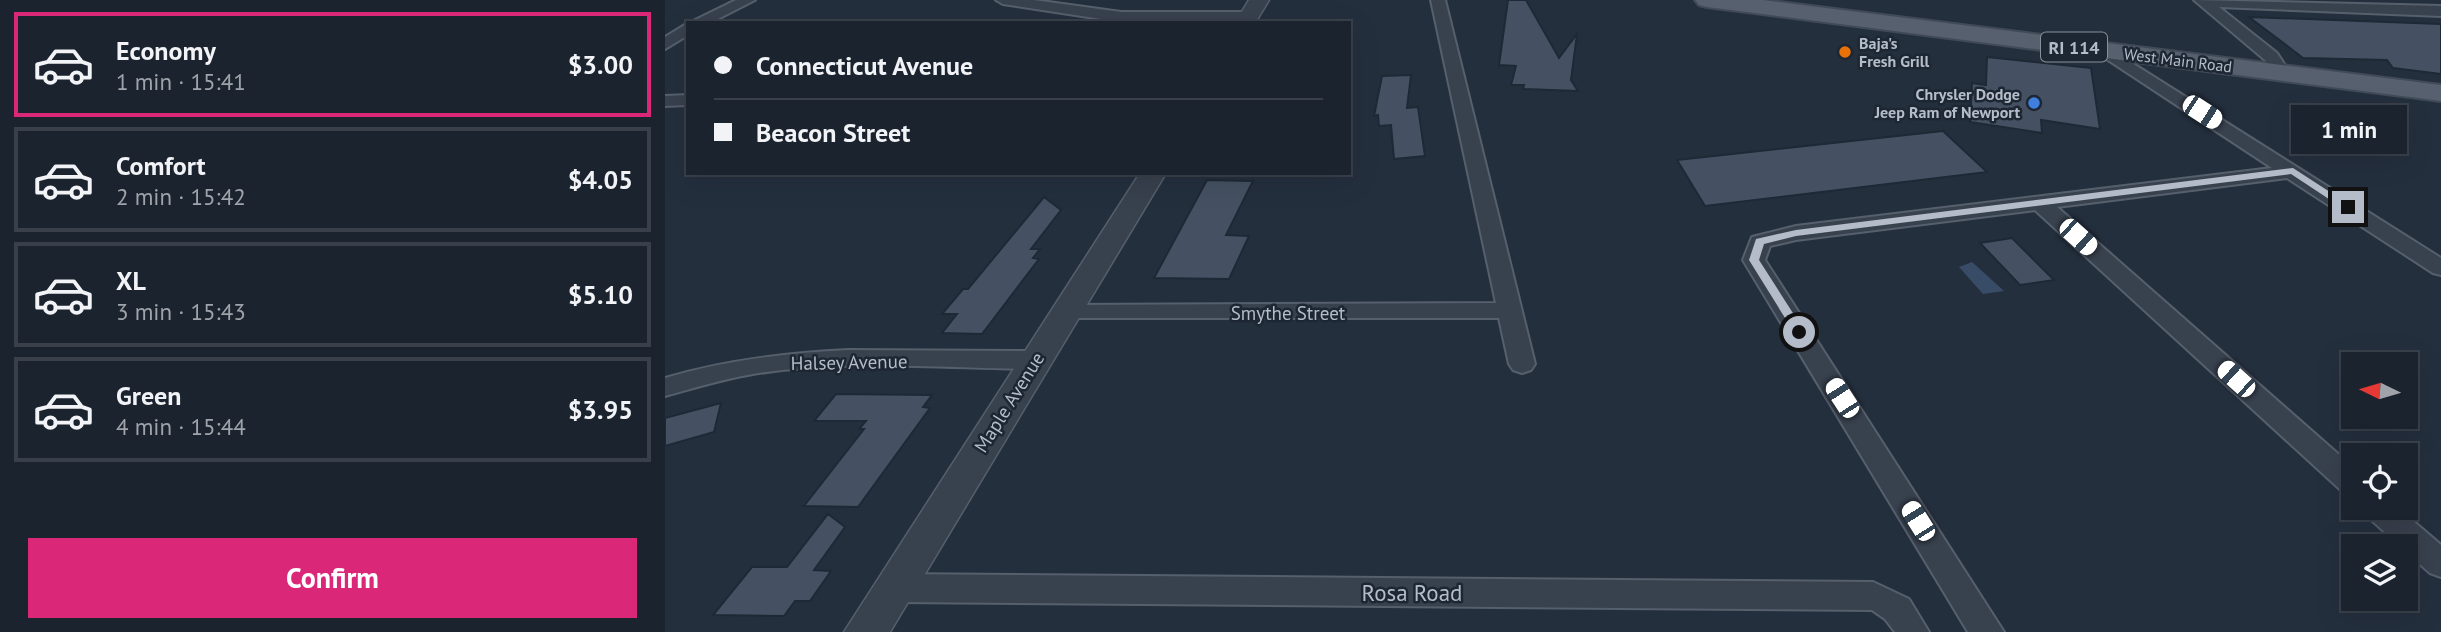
<!DOCTYPE html>
<html lang="en">
<head>
<meta charset="utf-8">
<style>
  body { margin:0; font-family:"PT Sans",sans-serif; background:#242b36; color:#f1f3f6; height:100vh; display:flex; flex-direction:column; font-size:26px; white-space:nowrap }
  * { box-sizing:border-box; margin:0 }
  p { font-size:23px; color:#a0a4aa }
  .icon { flex:none; width:38px; height:38px; fill:none; stroke:currentColor; stroke-width:2; stroke-linecap:round; stroke-linejoin:round }
  .map { position:relative; flex:1; overflow:hidden }
  .panel { display:flex; flex-direction:column; background:#1b232e; width:665px }
  .panel>* { flex:none }
  .top-card { position:absolute; left:21px; top:21px; width:665px; height:154px; border-radius:0px; box-shadow:0 7px 28px #0002,0 0 0 2px #39404a; display:grid; align-content:center; height:154px; padding:0 28px; background:#1b232e }
  .needle { width:46px; rotate:275deg }
  .buttons { position:absolute; left:1676px; top:352px; display:grid; gap:14px }
  .buttons a { display:grid; place-items:center; width:77px; height:77px; border-radius:0px; background:#1b232e; box-shadow:0 7px 28px #0002,0 0 0 2px #39404a; font-size:35px }
  .end { position:absolute; width:32px; height:32px; margin:-16px; border:9px solid #b4bcc9; background:#111; box-shadow:0 0 0 4px #111 }
  .from { border-radius:50% }
  .bubble { position:absolute; height:49px; border-radius:0px; background:#1b232e; box-shadow:0 7px 28px #0002,0 0 0 2px #39404a; font-size:23px; font-weight:700; line-height:49px; text-align:center }
  .car { position:absolute; width:21px; height:42px; margin:-21px -10px; border-radius:9px; box-shadow:0 0 5px 2px #0007; background:linear-gradient(#fff 24%,#345 0 40%,#fff 0 76%,#345 0 86%,#fff 0) }
  .top-card b { display:flex; align-items:center; gap:24px; height:66px; font-size:26px }
  .top-card b+b { border-top:2px solid #39404a }
  .top-card i { width:18px; height:18px; background:#f1f3f6 }
  ul { padding:12px 0 0; list-style:none }
  li { display:flex; align-items:center; gap:21px; height:105px; margin:0 14px 10px; padding:0 14px; border:4px solid #39404a; border-radius:0px }
  li div { flex:1 }
  li b { display:block; font-size:26px }
  li em { font-style:normal; font-weight:700 }
  li.on { border-color:#db2777 }
  li>.icon { width:63px; height:63px; stroke-width:1.5 }
  .button { display:flex; gap:14px; margin-top:auto; padding:14px 28px }
  .button a { flex:1; height:80px; border-radius:0px; background:#db2777; color:#fff; font-size:28px; font-weight:700; line-height:80px; text-align:center }
  main { display:flex; flex:1; min-height:0 }
  .map>svg:first-child { display:block }
  .water { fill:#394c67 }
  .building { fill:#455162; stroke:#1f2835; stroke-width:2 }
  .lines { fill:none; stroke-linecap:round; stroke-linejoin:round }
  .minor-casing { stroke:#565f6c; stroke-width:4 }
  .tertiary-casing { stroke:#565f6c; stroke-width:3 }
  .primary-casing { stroke:#414a57; stroke-width:4 }
  .minor { fill:#38414e; fill-rule:evenodd }
  .tertiary { fill:#38414e; fill-rule:evenodd }
  .primary { fill:#56606e; fill-rule:evenodd }
  .route { fill:#b4bcc9 }
  .food-dot { fill:#e8710a; stroke:#1d2633; stroke-width:2.5 }
  .shop-dot { fill:#3f7fe0; stroke:#1d2633; stroke-width:2.5 }
  .labels { text-anchor:middle; dominant-baseline:central; stroke-width:5; stroke-linejoin:round; paint-order:stroke }
  .far-poi-label { font-size:16px; font-weight:bold; fill:#b4bcc9; stroke:#1d2633; text-anchor:start }
  .far-street-label { font-size:16px; fill:#b4bcc9; stroke:#1d2633 }
  .shield { fill:#1d2633; stroke:#878f9c; stroke-width:2 }
  .shield-label { font-size:18px; font-weight:bold; fill:#b4bcc9 }
  .street-label { font-size:19px; fill:#b4bcc9; stroke:#1d2633 }
  .near-street-label { font-size:23px; fill:#b4bcc9; stroke:#1d2633 }
</style>
</head>
<body>
<main>
<section class="panel">
<ul>
<li class="on"><svg class="icon" aria-label="car" viewBox="0 0 24 24"><path d="M5 17H2v-5l4-1 3-4h7l3 4 3 1v5h-3M9 17h6M6 11h13"/><circle cx="7" cy="17" r="2"/><circle cx="17" cy="17" r="2"/></svg><div><b>Economy</b><p>1 min · 15:41</p></div><em>$3.00</em></li>
<li><svg class="icon" aria-label="car" viewBox="0 0 24 24"><path d="M5 17H2v-5l4-1 3-4h7l3 4 3 1v5h-3M9 17h6M6 11h13"/><circle cx="7" cy="17" r="2"/><circle cx="17" cy="17" r="2"/></svg><div><b>Comfort</b><p>2 min · 15:42</p></div><em>$4.05</em></li>
<li><svg class="icon" aria-label="car" viewBox="0 0 24 24"><path d="M5 17H2v-5l4-1 3-4h7l3 4 3 1v5h-3M9 17h6M6 11h13"/><circle cx="7" cy="17" r="2"/><circle cx="17" cy="17" r="2"/></svg><div><b>XL</b><p>3 min · 15:43</p></div><em>$5.10</em></li>
<li><svg class="icon" aria-label="car" viewBox="0 0 24 24"><path d="M5 17H2v-5l4-1 3-4h7l3 4 3 1v5h-3M9 17h6M6 11h13"/><circle cx="7" cy="17" r="2"/><circle cx="17" cy="17" r="2"/></svg><div><b>Green</b><p>4 min · 15:44</p></div><em>$3.95</em></li>
</ul>
<div class="button"><a>Confirm</a></div>
</section>
<div class="map">
<svg width="1776" height="632" viewBox="0 0 1776 632">
  <rect width="100%" height="100%" fill="#242f3e"/>
  <path class="water" d="M 1307,262 L 1339,291 L 1318,294 L 1294,267 Z"/>
  <path class="building" d="M 843,0 L 861,0 L 894,58 L 912,34 L 906,80 L 913,91 L 858,89 L 859,85 L 846,85 L 851,66 L 834,65 Z
    M 1584,17 L 1776,24 L 1776,74 L 1728,68 L 1722,60 L 1638,58 Z
    M 1322,57 L 1426,68 L 1435,129 L 1376,120 L 1377,133 L 1305,122 L 1307,83 L 1321,85 Z
    M 746,75 L 742,108 L 753,107 L 760,156 L 729,159 L 726,125 L 714,126 L 713,115 L 709,116 L 717,76 Z
    M 1278,131 L 1322,172 L 1040,206 L 1012,160 Z
    M 542,180 L 588,181 L 561,235 L 584,236 L 564,279 L 489,278 Z
    M 379,197 L 396,210 L 366,249 L 375,249 L 368,258 L 374,259 L 317,334 L 277,333 L 292,314 L 277,314 L 298,289 L 303,289 Z
    M 1347,238 L 1389,280 L 1355,285 L 1315,243 Z
    M 171,394 L 267,395 L 258,407 L 265,408 L 193,507 L 139,506 L 199,429 L 194,429 L 201,421 L 149,421 Z
    M 56,403 L 49,432 L 0,446 L 0,418 Z
    M 163,514 L 180,527 L 149,570 L 166,571 L 145,601 L 130,601 L 119,616 L 48,615 L 87,567 L 122,567 Z"/>
  <g class="lines">
    <g class="minor-casing">
      <path id="minor" d="M 71,0 L 90,0 L 45,23 L 24,23 Z
        M 331,0 L 369,0 L 456,12 L 584,12 L 592,17 L 584,22 L 456,22 L 338,4 Z
        M 766,0 L 780,0 L 870,364 L 866,370 L 857,373 L 848,370 L 844,364 L 834,318 L 391,318 L 388,313 L 391,308 L 400,305 L 831,303 Z
        M 1529,0 L 1776,6 L 1776,16 L 1554,7 L 1612,53 L 1625,73 L 1616,78 L 1610,77 L 1600,60 Z
        M 23,23 L 23,35 L 0,49 L 0,37 Z
        M 1440,46 L 1776,258 L 1776,275 L 1768,273 L 1622,178 L 1392,207 L 1689,468 L 1689,496 L 1679,493 L 1370,210 L 1131,240 L 1105,246 L 1100,260 L 1339,632 L 1303,632 L 1078,260 L 1087,237 L 1131,226 L 1607,168 L 1434,54 L 1432,51 Z
        M 23,95 L 23,105 L 0,106 L 0,96 Z
        M 183,350 L 371,351 L 380,354 L 384,360 L 380,366 L 371,369 C 277,368 181,359 88,374 C 58,379 29,388 0,396 L 0,378 C 61,360 120,353 183,350 Z
        M 1698,508 L 1733,508 L 1776,545 L 1776,577 L 1765,573 L 1741,552 L 1741,546 L 1735,546 L 1702,516 Z
        M 229,574 L 1208,582 L 1244,599 L 1264,632 L 1230,632 L 1220,619 L 1207,610 L 229,602 L 217,598 L 213,588 L 217,578 Z"/>
    </g>
    <g class="tertiary-casing">
      <path id="tertiary" d="M 584,0 L 604,0 L 590,23 L 570,23 Z
        M 475,173 L 501,173 L 225,632 L 179,632 Z"/>
    </g>
    <g class="primary-casing">
      <path id="primary" d="M 1030,0 L 1098,0 L 1776,85 L 1776,101 L 1042,7 L 1034,5 Z"/>
    </g>
    <use href="#minor" class="minor"/>
    <use href="#tertiary" class="tertiary"/>
    <use href="#primary" class="primary"/>
  </g>
  <path class="route" d="M 1628,168 L 1688,207 L 1679,209 L 1626,174 L 1131,236 L 1099,244 L 1094,260 L 1140,332 L 1134,335 L 1130,334 L 1084,260 L 1091,239 L 1131,230 Z"/>
  <circle class="food-dot" cx="1180" cy="52" r="7"/>
  <circle class="shop-dot" cx="1369" cy="103" r="7"/>
  <g class="labels">
    <g class="far-poi-label">
      <text x="1194" y="43">Baja's<tspan x="1194" dy="18">Fresh Grill</tspan></text>
      <text x="1355" y="94" text-anchor="end">Chrysler Dodge<tspan x="1355" dy="18">Jeep Ram of Newport</tspan></text>
    </g>
    <g class="far-street-label">
      <text transform="translate(1513 60) rotate(7)">West Main Road</text>
    </g>
    <rect class="shield" x="1376" y="32.5" width="66" height="29" rx="5"/>
    <g class="shield-label">
      <text x="1409" y="47">RI 114</text>
    </g>
    <g class="street-label">
      <text x="623" y="313">Smythe Street</text>
      <text transform="translate(184 362) rotate(-1)">Halsey Avenue</text>
      <text transform="translate(344 402) rotate(-58)">Maple Avenue</text>
    </g>
    <g class="near-street-label">
      <text x="747" y="592">Rosa Road</text>
    </g>
  </g>
</svg>
<div class="buttons">
<a><svg class="needle" viewBox="-14 -14 28 28"><path d="M0-13l5 13h-10z" fill="#e53935"/><path d="M0 13l5-13h-10z" fill="#a0a4aa"/></svg></a>
<a><svg class="icon" aria-label="locate" viewBox="0 0 24 24"><circle cx="12" cy="12" r="6"/><path d="M12 2v4M12 18v4M2 12h4M18 12h4"/></svg></a>
<a><svg class="icon" aria-label="layers" viewBox="0 0 24 24"><path d="M12 4l9 5-9 5-9-5zM3 14l9 5 9-5"/></svg></a>
</div>
<i class="end from" style="left:1134px;top:332px"></i>
<i class="end" style="left:1683px;top:207px"></i>
<div class="bubble" style="left:1626px;top:105px;width:116px">1 min</div>
<i class="car" style="left:1537px;top:112px;rotate:123deg"></i>
<i class="car" style="left:1413px;top:237px;rotate:132deg"></i>
<i class="car" style="left:1571px;top:379px;rotate:312deg"></i>
<i class="car" style="left:1177px;top:398px;rotate:327deg"></i>
<i class="car" style="left:1253px;top:521px;rotate:328deg"></i>
<div class="top-card">
<b><i class="from"></i>Connecticut Avenue</b>
<b><i></i>Beacon Street</b>
</div>
</div>
</main>
</body>
</html>
